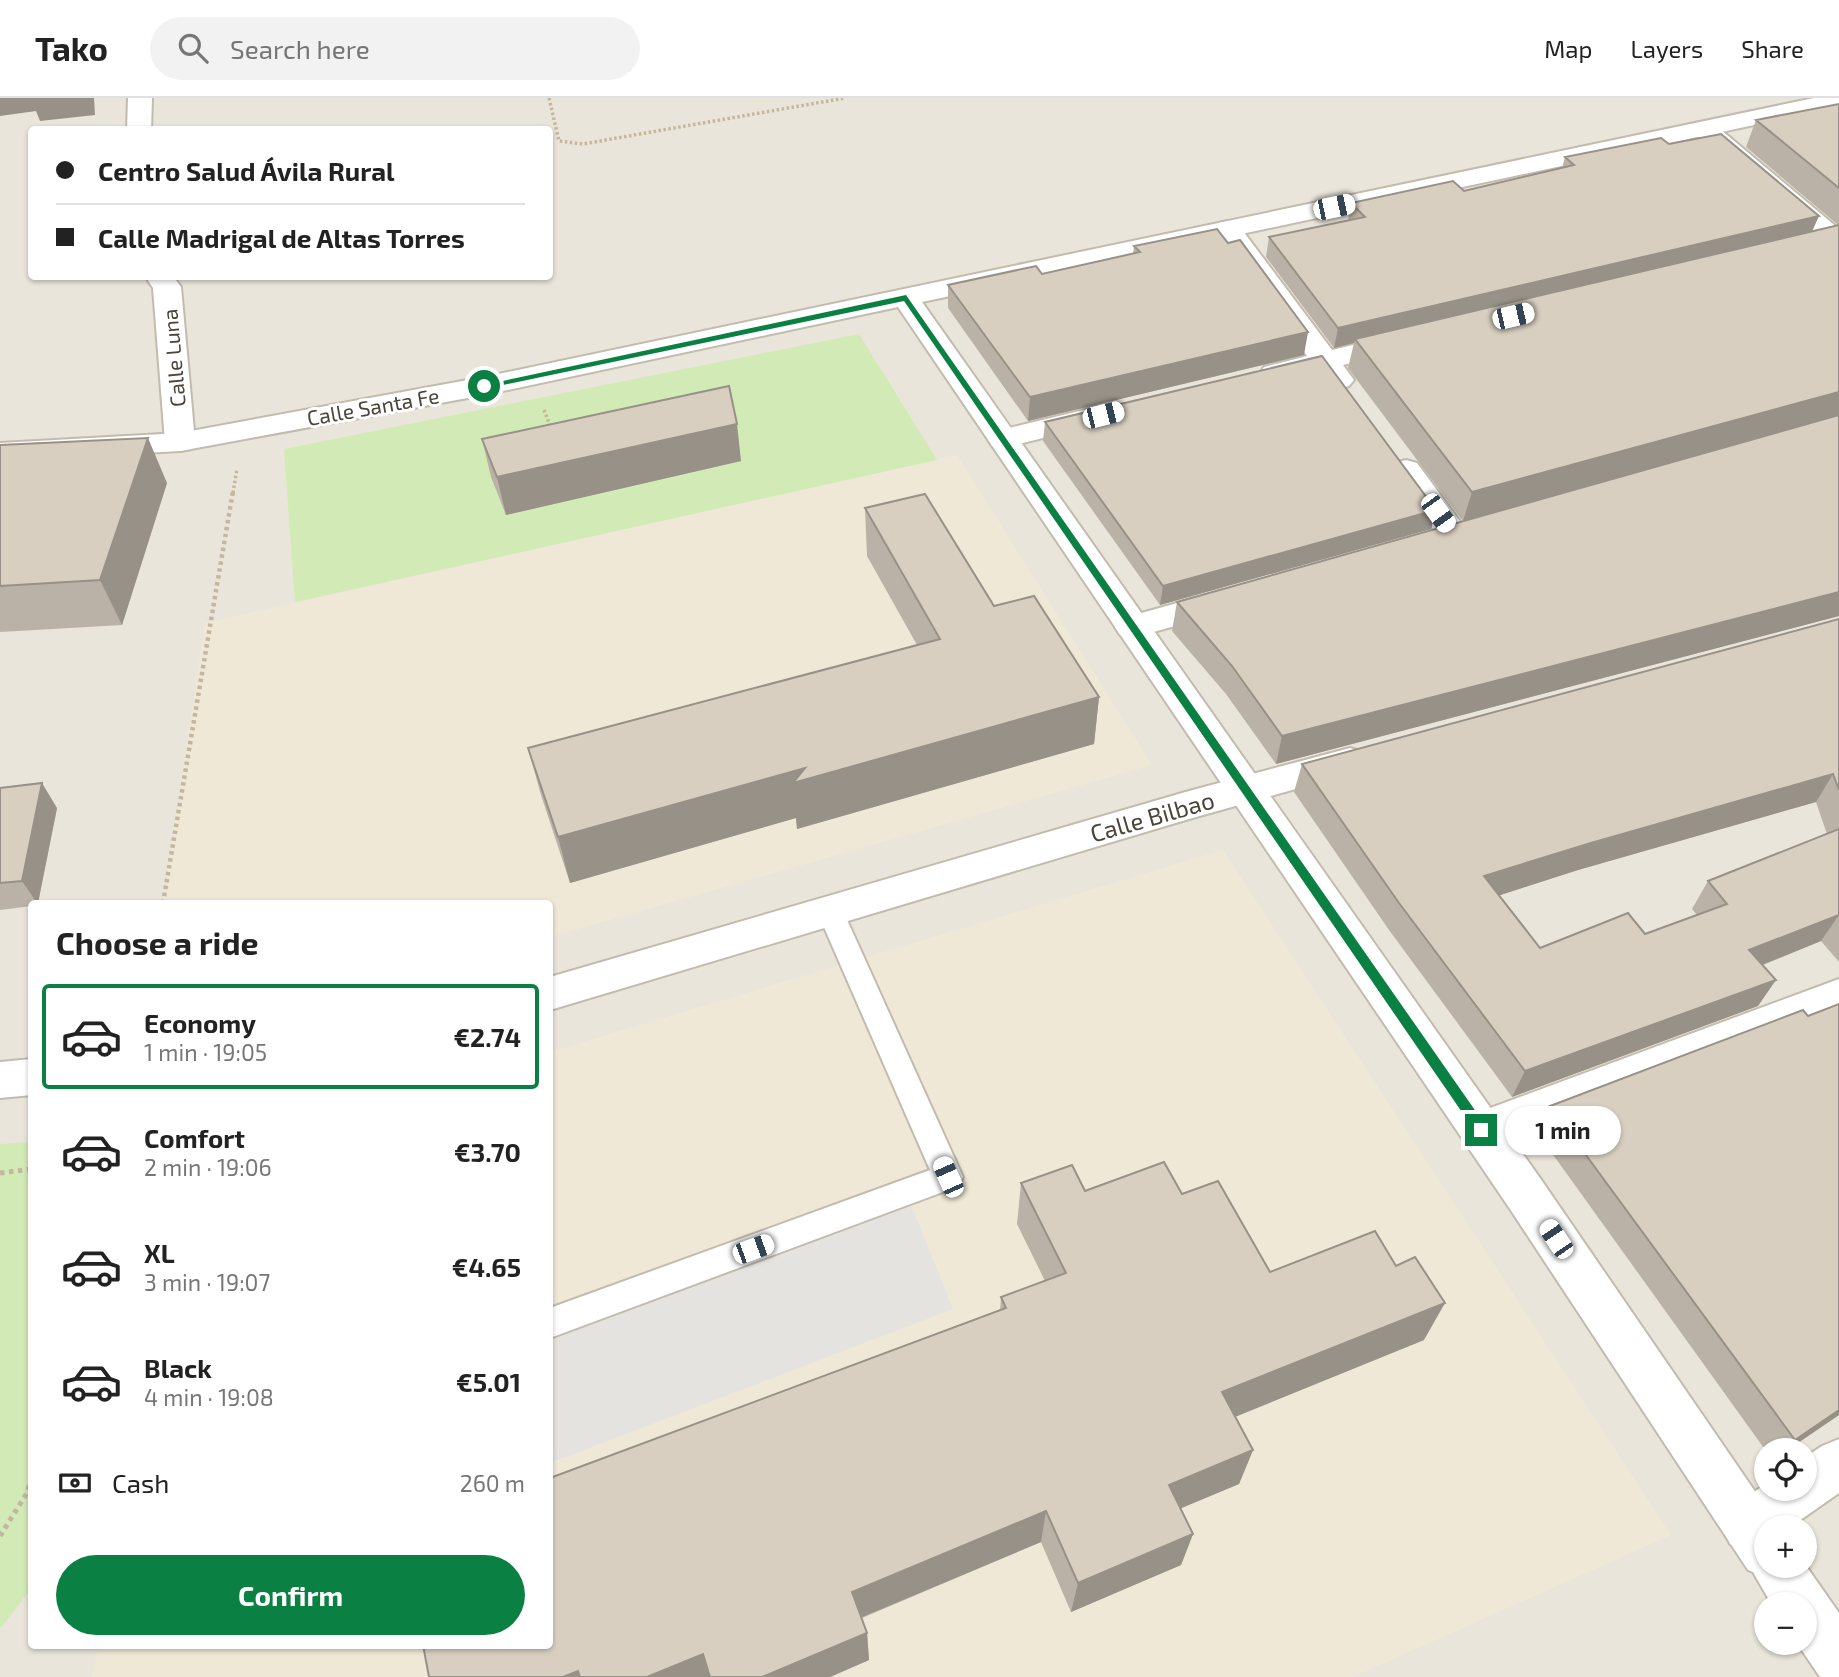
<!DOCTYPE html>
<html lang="en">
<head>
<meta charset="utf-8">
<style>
  body { margin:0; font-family:"Exo 2",sans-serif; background:#f2f2f2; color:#222; height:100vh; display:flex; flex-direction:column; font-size:26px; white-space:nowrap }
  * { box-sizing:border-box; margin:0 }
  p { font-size:23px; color:#767676 }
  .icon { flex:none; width:38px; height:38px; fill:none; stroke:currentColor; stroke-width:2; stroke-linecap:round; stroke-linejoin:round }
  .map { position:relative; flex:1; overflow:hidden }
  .drawer { position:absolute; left:28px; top:802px; width:525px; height:749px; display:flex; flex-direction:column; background:#fff; border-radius:7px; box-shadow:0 2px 5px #0004 }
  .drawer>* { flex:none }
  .banner { position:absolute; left:28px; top:28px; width:525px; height:154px; border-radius:7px; box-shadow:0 2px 5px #0004; display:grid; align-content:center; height:154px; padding:0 28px; background:#fff }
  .fabs { position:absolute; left:1754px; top:1340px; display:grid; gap:14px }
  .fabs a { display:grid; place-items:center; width:63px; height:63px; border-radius:50%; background:#fff; box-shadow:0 2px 5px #0004; font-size:35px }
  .end { position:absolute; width:32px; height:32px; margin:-16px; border:9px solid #0b8043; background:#fff; box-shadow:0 0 0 4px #fff }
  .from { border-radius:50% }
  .bubble { position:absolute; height:49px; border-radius:24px; background:#fff; box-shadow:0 2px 5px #0004; font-size:23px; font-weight:700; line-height:49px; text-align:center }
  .car { position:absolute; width:21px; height:42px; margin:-21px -10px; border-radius:9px; box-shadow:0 0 5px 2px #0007; background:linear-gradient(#fff 24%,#345 0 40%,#fff 0 76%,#345 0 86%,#fff 0) }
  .banner b { display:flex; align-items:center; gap:24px; height:66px; font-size:26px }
  .banner b+b { border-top:2px solid #e0e0e0 }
  .banner i { width:18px; height:18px; background:#222 }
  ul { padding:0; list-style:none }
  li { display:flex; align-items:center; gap:21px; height:105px; margin:0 14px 10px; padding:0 14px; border:4px solid transparent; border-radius:7px }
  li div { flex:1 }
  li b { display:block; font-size:26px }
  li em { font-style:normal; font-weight:700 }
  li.active { border-color:#0b8043 }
  li>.icon { width:63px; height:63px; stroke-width:1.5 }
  h2 { padding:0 28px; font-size:32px; line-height:84px }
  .pay { display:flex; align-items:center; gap:18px; height:77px; padding:0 28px; font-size:26px }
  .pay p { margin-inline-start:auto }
  .action { display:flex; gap:14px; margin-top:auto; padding:14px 28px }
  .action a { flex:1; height:80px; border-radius:42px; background:#0b8043; color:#fff; font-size:28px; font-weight:700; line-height:80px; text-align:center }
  header { display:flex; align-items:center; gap:42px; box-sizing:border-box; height:98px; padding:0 35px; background:#fff; border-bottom:2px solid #e0e0e0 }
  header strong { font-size:33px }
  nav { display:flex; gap:38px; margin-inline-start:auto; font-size:24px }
  .search { width:490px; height:63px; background:#f2f2f2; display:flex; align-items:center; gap:18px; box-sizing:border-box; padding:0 24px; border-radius:38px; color:#767676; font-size:26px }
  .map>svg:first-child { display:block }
  .residential { fill:#eae5da; fill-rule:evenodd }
  .education { fill:#efe8d6 }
  .green { fill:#d2eab5 }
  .parking { fill:#e5e3e0 }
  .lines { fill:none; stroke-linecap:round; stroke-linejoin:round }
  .service-casing { stroke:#c2bbae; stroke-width:4 }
  .minor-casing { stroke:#c2bbae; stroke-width:4 }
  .tertiary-casing { stroke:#c2bbae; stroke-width:4 }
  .path-far2 { stroke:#c4b79f; stroke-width:3.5; stroke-dasharray:2.5 2.5; stroke-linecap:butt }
  .path-far1 { stroke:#c4b79f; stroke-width:4.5; stroke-dasharray:3.5 3.5; stroke-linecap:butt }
  .path { stroke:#c4b79f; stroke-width:5; stroke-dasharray:4.5 4.5; stroke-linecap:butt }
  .service { fill:#fff; fill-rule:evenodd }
  .minor { fill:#fff; fill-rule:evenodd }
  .tertiary { fill:#fff; fill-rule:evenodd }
  .wall { fill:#bab2a6; fill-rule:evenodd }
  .shaded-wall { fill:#979187 }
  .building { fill:#d8cfc1; stroke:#979187; stroke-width:2 }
  .route { fill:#0b8043 }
  .labels { text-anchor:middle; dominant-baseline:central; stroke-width:6; stroke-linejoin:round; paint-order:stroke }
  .far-street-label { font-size:21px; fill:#4b4439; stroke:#fff }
  .street-label { font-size:24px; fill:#4b4439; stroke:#fff }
</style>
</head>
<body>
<header>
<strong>Tako</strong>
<div class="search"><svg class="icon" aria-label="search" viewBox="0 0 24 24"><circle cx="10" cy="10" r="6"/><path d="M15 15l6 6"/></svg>Search here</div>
<nav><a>Map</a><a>Layers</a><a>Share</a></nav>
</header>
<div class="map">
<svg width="1839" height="1579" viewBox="0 0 1839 1579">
  <rect width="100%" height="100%" fill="#f6f3ec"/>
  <path class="residential" d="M 0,0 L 1839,0 L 1839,1579 L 0,1579 ZM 32,32 L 550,32 L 550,178 L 32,178 ZM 32,805 L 550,805 L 550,1547 L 32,1547 ZM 1766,1353 L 1804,1353 L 1804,1391 L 1766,1391 ZM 1766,1430 L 1804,1430 L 1804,1468 L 1766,1468 ZM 1766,1507 L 1804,1507 L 1804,1545 L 1766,1545 Z"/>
  <path class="education" d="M 957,357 L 1152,667 L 550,839 L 550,805 L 163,805 L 205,525 Z
    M 1223,752 L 1671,1437 L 1353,1579 L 92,1579 L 99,1547 L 550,1547 L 550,954 Z"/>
  <path class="green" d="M 859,236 L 937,362 L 295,504 L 284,351 Z
    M 31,1044 L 31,1491 L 0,1531 L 0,1046 Z"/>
  <path class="parking" d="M 906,1094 L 953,1211 L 550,1365 L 550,1225 Z"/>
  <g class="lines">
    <g class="service-casing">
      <path id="service" d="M 830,803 L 839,806 L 843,813 L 963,1079 L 959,1088 L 550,1240 L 550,1210 L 930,1072 L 817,813 L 821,806 Z"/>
    </g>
    <g class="minor-casing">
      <path id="minor" d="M 128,0 L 152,0 L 151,32 L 127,32 Z
        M 1705,24 L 1714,26 L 1839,131 L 1839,153 L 1830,151 L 1696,36 L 1693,31 L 1696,26 Z
        M 1228,123 L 1237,125 L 1332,252 L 1402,235 L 1412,238 L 1416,244 L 1412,250 L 1343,267 L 1354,282 L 1349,288 L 1339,291 L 1329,288 L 1318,273 L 1274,284 L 1264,281 L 1260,275 L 1264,269 L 1307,258 L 1215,131 L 1219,125 Z
        M 145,178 L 173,178 L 181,189 L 195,344 L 191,351 L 180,353 L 169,351 L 165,344 L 153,190 Z
        M 1096,309 L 1107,312 L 1111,318 L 1107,324 L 1003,350 L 992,348 L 988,341 L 992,334 Z
        M 1406,362 L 1417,365 L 1465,430 L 1470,437 L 1465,444 L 1454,447 L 1443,444 L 1395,379 L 1391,372 L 1395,365 Z
        M 1224,492 L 1236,495 L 1241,503 L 1236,511 L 1132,540 L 1120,537 L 1115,529 L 1120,521 Z
        M 1350,650 L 1363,654 L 1368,663 L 1363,672 L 1189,721 L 550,912 L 550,879 L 1189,693 Z
        M 1839,881 L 1839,915 L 1481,1051 L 1466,1045 L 1460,1032 L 1466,1019 Z
        M 32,961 L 32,997 L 0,1000 L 0,964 Z
        M 1839,1341 L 1839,1395 L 1789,1430 L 1766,1430 L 1766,1446 L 1748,1453 L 1730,1446 L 1723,1428 L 1730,1410 L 1766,1386 L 1766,1391 L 1804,1391 L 1804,1360 L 1822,1348 Z"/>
    </g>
    <g class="tertiary-casing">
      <path id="tertiary" d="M 1814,0 L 1839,0 L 1839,9 L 922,204 L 1542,1083 L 1780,1430 L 1766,1430 L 1766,1468 L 1804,1468 L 1804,1465 L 1839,1515 L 1839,1579 L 1820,1579 L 1797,1545 L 1804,1545 L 1804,1507 L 1772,1507 L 1753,1474 L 1748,1472 L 1510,1111 L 898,209 L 484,297 L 180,353 L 0,363 L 0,345 L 180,335 L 484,279 Z"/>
    </g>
    <path class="path-far2" d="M 549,0 L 559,43 L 583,46 L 845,0
      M 544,312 L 551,330
      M 233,395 L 237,371"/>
    <path class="path-far1" d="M 163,805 L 233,393"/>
    <path class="path" d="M 0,1075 L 32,1071
      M 0,1438 L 27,1395 L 32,1378"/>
    <use href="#service" class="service"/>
    <use href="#minor" class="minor"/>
    <use href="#tertiary" class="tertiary"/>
  </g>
  <path class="wall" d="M 1839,6 L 1839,518 L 1276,666 L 1226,596 L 1172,533 L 1177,504 L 1463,423 L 1348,270 L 1354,245 L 1334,250 L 1266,159 L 1269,139 L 1348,122 L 1351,105 L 1464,93 L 1562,70 L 1565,59 L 1669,46 L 1812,133 L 1838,127 L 1746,49 L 1756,22 Z
    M 1134,148 L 1304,257 L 1028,323 L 948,210 L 948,187 L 1042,176 L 1133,156 Z
    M 1045,324 L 1436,412 L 1431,431 L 1160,507 L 1043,343 Z
    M 482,341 L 741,363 L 506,417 L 491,379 Z
    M 0,347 L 167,385 L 122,527 L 0,534 Z
    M 865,410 L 994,508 L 1099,599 L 1094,646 L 797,731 L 796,720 L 570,785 L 541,697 L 528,650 L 917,547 L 867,458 Z
    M 1839,521 L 1839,864 L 1821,843 L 1763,867 L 1758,908 L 1512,999 L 1389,832 L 1294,694 L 1302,666 ZM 1816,704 L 1827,736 L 1708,783 L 1692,811 L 1697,817 L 1645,836 L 1540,850 L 1499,797 L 1578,772 Z
    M 0,690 L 57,710 L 38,805 L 32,805 L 32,808 L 0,812 Z
    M 1839,906 L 1839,1317 L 1786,1353 L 1766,1353 L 1536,1033 L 1550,1008 L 1808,918 Z
    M 1021,1085 L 1085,1093 L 1182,1096 L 1270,1174 L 1424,1242 L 1235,1319 L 1253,1352 L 1239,1386 L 1180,1410 L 1193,1436 L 1181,1467 L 1071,1514 L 1041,1444 L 862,1520 L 867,1535 L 869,1562 L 830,1579 L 429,1579 L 1000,1213 L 1001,1199 L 1045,1183 L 1017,1126 Z"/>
  <path class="shaded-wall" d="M 0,0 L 94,0 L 95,17 L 40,23 L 36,13 L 0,18 Z
    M 1819,118 L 1810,138 L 1355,241 L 1354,245 L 1334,250 L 1338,230 Z
    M 1308,234 L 1304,257 L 1028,323 L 1030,299 Z
    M 1839,294 L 1839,317 L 1463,423 L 1472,394 Z
    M 737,326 L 741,363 L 506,417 L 497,379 Z
    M 148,340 L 167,385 L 122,527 L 100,482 Z
    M 1436,412 L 1431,431 L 1160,507 L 1163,488 Z
    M 1839,494 L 1839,518 L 1276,666 L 1282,638 Z
    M 1099,599 L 1094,646 L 797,731 L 796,720 L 570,785 L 558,739 L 805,670 Z
    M 1833,676 L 1816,704 L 1578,772 L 1473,806 L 1484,778 L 1591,745 Z
    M 42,685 L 57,710 L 38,805 L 37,805 L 22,783 Z
    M 1839,817 L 1821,843 L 1732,879 L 1749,852 Z
    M 1776,882 L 1758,908 L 1512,999 L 1525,973 Z
    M 1445,1205 L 1424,1242 L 1210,1329 L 1222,1294 Z
    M 1839,1312 L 1839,1317 L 1786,1353 L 1783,1353 L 1795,1342 Z
    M 1253,1352 L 1239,1386 L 1158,1420 L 1169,1387 Z
    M 1046,1413 L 1041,1444 L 855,1522 L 852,1494 Z
    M 1193,1436 L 1181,1467 L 1071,1514 L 1078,1485 Z
    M 867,1535 L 869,1562 L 830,1579 L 762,1579 Z
    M 703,1556 L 712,1579 L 647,1579 Z
    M 578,1573 L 582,1579 L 563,1579 Z"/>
  <path class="building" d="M 1839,6 L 1839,90 L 1756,22 Z
    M 1721,36 L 1819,118 L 1338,230 L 1269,139 L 1365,119 L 1351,105 L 1453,83 L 1464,93 L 1574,67 L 1565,59 L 1661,40 L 1669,46 Z
    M 1839,127 L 1839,294 L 1472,394 L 1355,241 Z
    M 1217,131 L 1228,145 L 1240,142 L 1308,234 L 1030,299 L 948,187 L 1036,168 L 1042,176 L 1140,154 L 1134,148 Z
    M 1322,258 L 1436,412 L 1163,488 L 1045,324 Z
    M 729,288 L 737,326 L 497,379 L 482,341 Z
    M 1839,317 L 1839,494 L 1282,638 L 1232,568 L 1177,504 Z
    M 148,340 L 100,482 L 0,488 L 0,347 Z
    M 925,396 L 994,508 L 1034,498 L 1099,599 L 793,685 L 805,670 L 558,739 L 528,650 L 940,541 L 865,410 Z
    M 1839,521 L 1839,692 L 1833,676 L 1591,745 L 1484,778 L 1540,850 L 1628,815 L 1645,836 L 1727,806 L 1708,783 L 1839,731 L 1839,817 L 1749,852 L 1776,882 L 1525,973 L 1399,805 L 1302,666 Z
    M 42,685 L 22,783 L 0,785 L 0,690 Z
    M 1839,906 L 1839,1312 L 1795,1342 L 1550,1008 L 1803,912 L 1808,918 Z
    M 1164,1064 L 1182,1096 L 1218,1083 L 1270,1174 L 1375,1133 L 1396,1168 L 1415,1159 L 1445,1205 L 1222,1294 L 1253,1352 L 1169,1387 L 1193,1436 L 1078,1485 L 1046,1413 L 852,1494 L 867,1535 L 762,1579 L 710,1579 L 703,1556 L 647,1579 L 580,1579 L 578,1573 L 563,1579 L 429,1579 L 423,1547 L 550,1547 L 550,1380 L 1006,1210 L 1001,1199 L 1066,1175 L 1021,1085 L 1072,1067 L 1085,1093 Z"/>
  <path class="route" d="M 906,197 L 1486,1028 L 1486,1036 L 1477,1036 L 904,203 L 484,291 L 479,288 Z"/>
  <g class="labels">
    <g class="far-street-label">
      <text transform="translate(173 260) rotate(-95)">Calle Luna</text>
      <text transform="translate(373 308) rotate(-10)">Calle Santa Fe</text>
    </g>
    <g class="street-label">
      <text transform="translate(1152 718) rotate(-16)">Calle Bilbao</text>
    </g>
  </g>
</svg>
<div class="fabs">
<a><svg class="icon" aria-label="locate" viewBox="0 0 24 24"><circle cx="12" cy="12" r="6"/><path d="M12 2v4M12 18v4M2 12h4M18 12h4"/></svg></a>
<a>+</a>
<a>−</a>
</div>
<i class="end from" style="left:484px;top:288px"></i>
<i class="end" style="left:1481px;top:1032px"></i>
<div class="bubble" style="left:1505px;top:1008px;width:116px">1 min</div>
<i class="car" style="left:1334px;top:109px;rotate:78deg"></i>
<i class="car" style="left:1513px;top:218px;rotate:77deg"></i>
<i class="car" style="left:1103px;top:317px;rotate:76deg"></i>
<i class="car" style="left:1438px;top:415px;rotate:144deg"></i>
<i class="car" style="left:948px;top:1079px;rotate:336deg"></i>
<i class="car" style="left:1556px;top:1141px;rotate:326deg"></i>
<i class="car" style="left:753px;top:1151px;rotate:70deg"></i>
<div class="banner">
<b><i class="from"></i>Centro Salud Ávila Rural</b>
<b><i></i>Calle Madrigal de Altas Torres</b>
</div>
<section class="drawer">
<h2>Choose a ride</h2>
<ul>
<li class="active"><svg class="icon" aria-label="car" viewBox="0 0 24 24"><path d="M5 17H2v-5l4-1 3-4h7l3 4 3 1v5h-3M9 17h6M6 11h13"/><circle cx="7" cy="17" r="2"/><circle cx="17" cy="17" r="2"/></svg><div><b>Economy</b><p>1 min · 19:05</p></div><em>€2.74</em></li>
<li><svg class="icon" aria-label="car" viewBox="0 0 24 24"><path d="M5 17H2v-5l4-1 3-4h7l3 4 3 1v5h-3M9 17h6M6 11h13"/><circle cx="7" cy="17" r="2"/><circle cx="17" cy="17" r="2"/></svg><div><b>Comfort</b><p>2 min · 19:06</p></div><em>€3.70</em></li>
<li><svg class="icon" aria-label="car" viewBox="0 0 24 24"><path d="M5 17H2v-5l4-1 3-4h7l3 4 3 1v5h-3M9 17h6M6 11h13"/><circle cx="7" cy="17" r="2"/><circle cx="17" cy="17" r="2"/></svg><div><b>XL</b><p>3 min · 19:07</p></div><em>€4.65</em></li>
<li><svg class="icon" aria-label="car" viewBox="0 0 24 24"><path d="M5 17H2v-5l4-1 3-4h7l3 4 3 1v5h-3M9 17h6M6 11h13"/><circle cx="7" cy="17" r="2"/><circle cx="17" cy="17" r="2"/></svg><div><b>Black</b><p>4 min · 19:08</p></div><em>€5.01</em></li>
</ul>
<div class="pay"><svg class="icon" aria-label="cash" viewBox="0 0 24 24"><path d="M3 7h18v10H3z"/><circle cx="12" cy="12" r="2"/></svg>Cash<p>260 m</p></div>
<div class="action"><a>Confirm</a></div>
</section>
</div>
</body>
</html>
